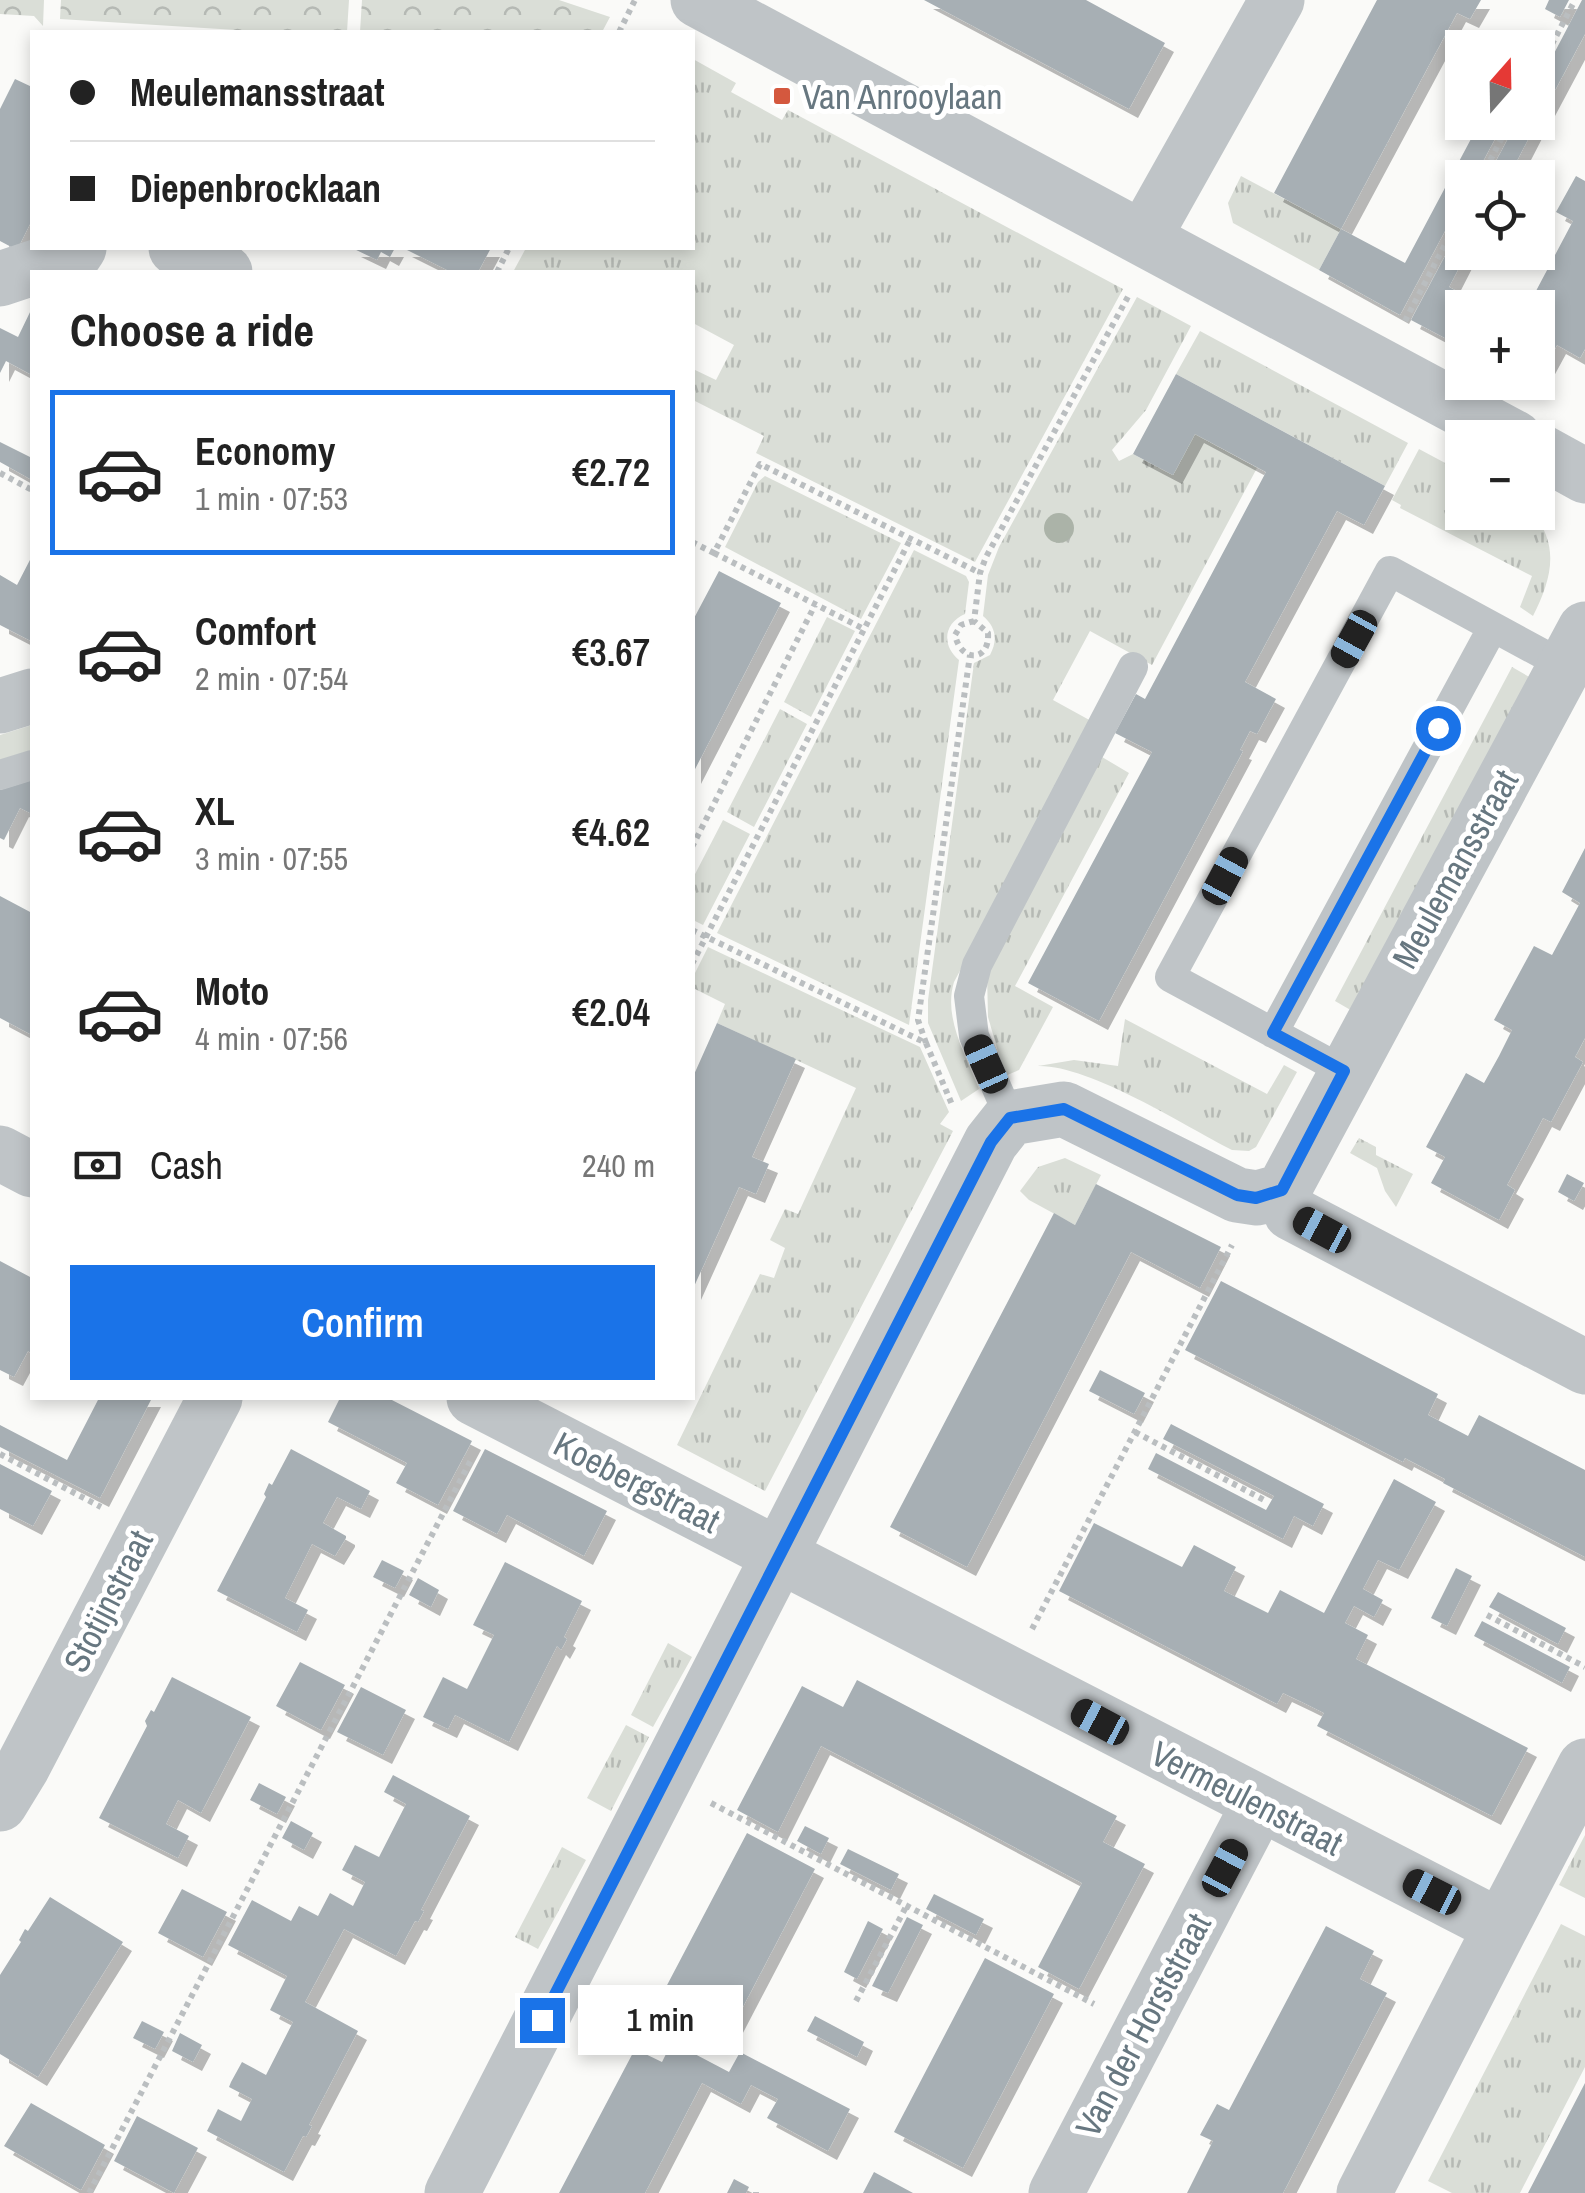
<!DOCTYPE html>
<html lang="en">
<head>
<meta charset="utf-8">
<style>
  body { margin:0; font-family:"Archivo Narrow",sans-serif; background:#f2f2f2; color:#222; height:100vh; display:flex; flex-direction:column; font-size:38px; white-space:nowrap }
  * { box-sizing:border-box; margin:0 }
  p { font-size:32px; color:#767676 }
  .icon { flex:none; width:55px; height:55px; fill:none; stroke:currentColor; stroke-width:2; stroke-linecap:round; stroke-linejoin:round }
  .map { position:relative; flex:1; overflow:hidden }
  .drawer { position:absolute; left:30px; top:270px; width:665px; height:1130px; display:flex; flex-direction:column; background:#fff; border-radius:0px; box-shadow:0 5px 15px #0003 }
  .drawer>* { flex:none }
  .guide { position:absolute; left:30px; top:30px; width:665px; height:220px; border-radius:0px; box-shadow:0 5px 15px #0003; display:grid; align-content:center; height:220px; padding:0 40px; background:#fff }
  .needle { width:65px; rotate:20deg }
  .buttons { position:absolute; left:1445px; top:30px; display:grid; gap:20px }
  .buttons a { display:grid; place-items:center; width:110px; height:110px; border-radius:0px; background:#fff; box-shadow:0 5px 15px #0003; font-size:50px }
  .end { position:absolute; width:45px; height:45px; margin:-22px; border:12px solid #1a73e8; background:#fff; box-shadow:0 0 0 5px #fff }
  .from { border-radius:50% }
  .bubble { position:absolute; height:70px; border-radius:0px; background:#fff; box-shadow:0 5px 15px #0003; font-size:32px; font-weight:600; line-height:70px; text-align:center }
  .car { position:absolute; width:30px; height:60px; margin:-30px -15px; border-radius:12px; box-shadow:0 0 8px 2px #0007; background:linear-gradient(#222 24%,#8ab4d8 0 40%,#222 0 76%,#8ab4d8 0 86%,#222 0) }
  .guide b { display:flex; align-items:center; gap:35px; height:95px; font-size:38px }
  .guide b+b { border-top:2px solid #e0e0e0 }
  .guide i { width:25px; height:25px; background:#222 }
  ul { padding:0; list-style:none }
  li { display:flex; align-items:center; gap:30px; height:165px; margin:0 20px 15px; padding:0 20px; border:5px solid transparent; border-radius:0px }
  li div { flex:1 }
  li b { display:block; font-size:38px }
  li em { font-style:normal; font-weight:600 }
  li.on { border-color:#1a73e8 }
  li>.icon { width:90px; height:90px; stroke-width:1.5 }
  h2 { padding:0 40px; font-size:45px; line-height:120px }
  .pay { display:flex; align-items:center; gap:25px; height:110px; padding:0 40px; font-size:38px }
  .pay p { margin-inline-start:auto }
  .action { display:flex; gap:20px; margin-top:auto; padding:20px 40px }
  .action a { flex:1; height:115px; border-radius:0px; background:#1a73e8; color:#fff; font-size:40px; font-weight:600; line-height:115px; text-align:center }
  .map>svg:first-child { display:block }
  .grass { fill:url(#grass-tufts) }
  .forest { fill:url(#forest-crowns) }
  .building { fill:#a7afb4; filter:url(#shadow) }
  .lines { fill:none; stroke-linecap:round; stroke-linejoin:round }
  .path { stroke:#babec0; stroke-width:6; stroke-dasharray:5 5; stroke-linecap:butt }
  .lane { stroke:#bfc4c7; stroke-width:30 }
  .street { stroke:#bfc4c7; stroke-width:55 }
  .tree { fill:#abb3a8 }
  .route { stroke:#1a73e8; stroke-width:12 }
  .poi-dot { fill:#d4583e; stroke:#fff; stroke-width:4 }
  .labels { text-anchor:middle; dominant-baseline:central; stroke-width:10; stroke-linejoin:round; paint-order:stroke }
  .poi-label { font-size:35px; fill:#677780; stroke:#fff; text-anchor:start }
  .street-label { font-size:35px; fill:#677780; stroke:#fff }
</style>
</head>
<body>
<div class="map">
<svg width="1585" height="2193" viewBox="0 0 1585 2193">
  <defs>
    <pattern id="grass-tufts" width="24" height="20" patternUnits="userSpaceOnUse" patternTransform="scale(2.5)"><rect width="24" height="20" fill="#daded7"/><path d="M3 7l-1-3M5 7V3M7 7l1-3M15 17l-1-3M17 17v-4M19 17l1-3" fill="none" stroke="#b5b9b4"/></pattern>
    <pattern id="forest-crowns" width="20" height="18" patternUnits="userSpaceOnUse" patternTransform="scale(2.5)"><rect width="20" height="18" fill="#daded7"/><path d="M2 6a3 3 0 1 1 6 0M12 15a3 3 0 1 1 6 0" fill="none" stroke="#b5b9b4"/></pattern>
    <filter id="shadow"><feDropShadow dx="9" dy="9" stdDeviation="0" flood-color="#0004"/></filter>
  </defs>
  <rect width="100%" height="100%" fill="#fafaf8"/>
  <path class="grass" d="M 693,59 L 736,83 L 731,92 L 782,120 L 788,110 L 1123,289 L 975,562 L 756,453 L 764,436 L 693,400 L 693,369 L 716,380 L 734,345 L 693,323 L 692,272 L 513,272 L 526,248 L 692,248 Z
    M 1241,176 L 1341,229 L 1319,270 L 1233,223 L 1228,203 Z
    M 1137,297 L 1191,326 L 1146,410 L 1112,450 L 1119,461 L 1133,454 L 1173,475 L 1195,434 L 1257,468 L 1152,665 L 1090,631 L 1053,700 L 1093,722 L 954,982 C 943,1018 966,1055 979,1089 L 961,1101 L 928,1023 L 928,1000 L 974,663 L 990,655 C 998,640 996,627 983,616 L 988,575 L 999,547 Z
    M 1200,331 L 1408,443 L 1385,486 L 1176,374 Z
    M 1419,449 L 1462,472 L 1462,512 L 1532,512 C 1561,546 1551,580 1533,616 L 1520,607 L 1532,576 L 1400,508 L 1401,505 L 1392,500 Z
    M 765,476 L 901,543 L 861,619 L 725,547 L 758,482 Z
    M 914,550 L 966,576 L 969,582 L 965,614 C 944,623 941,645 959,660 L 909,1025 L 717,933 Z
    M 827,617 L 855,631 L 811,717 L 784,702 Z
    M 1512,667 L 1531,678 L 1354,1012 L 1335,1001 Z
    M 780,709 L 807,724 L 754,827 L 727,812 Z
    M 32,725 L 32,750 L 0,760 L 0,735 Z
    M 1102,757 L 1129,773 L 1015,986 L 1053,1007 L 1019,1070 L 1005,1076 L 988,1017 L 987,974 Z
    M 723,820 L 750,834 L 703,925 L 693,920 L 693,878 Z
    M 708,947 L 920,1047 L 949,1112 L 940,1124 L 953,1131 L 765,1491 L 677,1445 L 760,1274 L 774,1278 L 785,1248 L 770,1240 L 785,1209 L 798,1214 L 856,1088 L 717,1023 L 725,1004 L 693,988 L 693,977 Z
    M 1125,1019 L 1267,1094 L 1284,1065 L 1297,1072 L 1256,1147 L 1249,1151 L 1232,1150 C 1183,1125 1090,1065 1038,1066 L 1074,1060 L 1118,1066 Z
    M 1359,1138 L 1376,1147 L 1376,1155 L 1413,1174 L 1396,1207 L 1385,1191 L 1377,1168 L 1350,1153 Z
    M 1065,1158 L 1101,1175 L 1075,1225 L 1029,1200 L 1020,1191 L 1038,1167 Z
    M 668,1643 L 692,1657 L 653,1727 L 631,1715 Z
    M 626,1725 L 649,1737 L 611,1811 L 587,1798 Z
    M 1585,1835 L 1585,1898 L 1559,1885 Z
    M 562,1847 L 586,1860 L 538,1949 L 515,1937 Z
    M 1561,1924 L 1585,1936 L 1585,2067 L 1520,2193 L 1452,2193 L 1428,2181 Z"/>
  <path class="forest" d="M 0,0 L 44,0 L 43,26 L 34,16 L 0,14 Z
    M 61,0 L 349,0 L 347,32 L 266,32 L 60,19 Z
    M 362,0 L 559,0 L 610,17 L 602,32 L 360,32 Z"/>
  <path class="building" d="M 924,0 L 1086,0 L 1165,43 L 1129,109 Z
    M 1377,0 L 1481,0 L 1470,19 L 1457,13 L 1341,229 L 1274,193 Z
    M 1549,0 L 1569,0 L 1560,17 L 1545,9 Z
    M 1582,0 L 1585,0 L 1585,34 L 1538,122 L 1538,84 Z
    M 15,79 L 32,87 L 32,220 L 17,250 L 0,241 L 0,109 Z
    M 1480,122 L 1504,122 L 1474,178 L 1462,178 L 1462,199 L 1400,315 L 1319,270 L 1341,229 L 1405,263 Z
    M 1517,122 L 1537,122 L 1508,178 L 1487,178 Z
    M 1576,176 L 1585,181 L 1585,349 L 1580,358 L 1557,345 L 1538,380 L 1538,308 L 1527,308 L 1573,221 L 1556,212 Z
    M 1462,224 L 1462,252 L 1467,252 L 1449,287 L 1487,308 L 1462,308 L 1462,347 L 1411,320 Z
    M 352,248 L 395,248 L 390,257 L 381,252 L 377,260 Z
    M 403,248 L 491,248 L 478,272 L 451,272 Z
    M 32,308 L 32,375 L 6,361 L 0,373 L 0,328 L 18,337 Z
    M 1176,374 L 1385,486 L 1364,525 L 1337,511 L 1245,682 L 1276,699 L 1257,734 L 1250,731 L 1240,750 L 1243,751 L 1099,1021 L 1028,983 L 1152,752 L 1115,733 L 1136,694 L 1145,699 L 1266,472 L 1195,434 L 1173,475 L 1133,454 Z
    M 0,442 L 32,458 L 32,480 L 0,462 Z
    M 32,556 L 32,639 L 31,641 L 0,625 L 0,575 L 17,585 Z
    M 719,571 L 781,603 L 692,775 L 692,622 Z
    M 32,780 L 32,814 L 20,808 L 4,840 L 0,838 L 0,790 Z
    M 1585,848 L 1585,1038 L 1575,1057 L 1583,1062 L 1551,1122 L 1543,1118 L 1525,1152 L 1507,1185 L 1515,1190 L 1499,1220 L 1431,1183 L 1445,1157 L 1426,1147 L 1466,1073 L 1484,1083 L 1499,1056 L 1512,1030 L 1494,1020 L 1534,946 L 1552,955 L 1580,903 L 1562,892 Z
    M 0,896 L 32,913 L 32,1035 L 0,1018 Z
    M 717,1023 L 796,1059 L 752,1157 L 769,1164 L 756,1194 L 739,1187 L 692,1291 L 692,1079 Z
    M 1567,1174 L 1584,1183 L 1574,1201 L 1558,1192 Z
    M 1096,1184 L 1221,1247 L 1200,1288 L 1131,1252 L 967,1567 L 890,1527 L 1054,1213 L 1075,1225 Z
    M 0,1261 L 32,1278 L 32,1354 L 28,1351 L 14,1377 L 0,1370 Z
    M 1221,1281 L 1438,1394 L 1428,1415 L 1468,1436 L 1479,1415 L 1585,1470 L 1585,1557 L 1443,1483 L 1445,1479 L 1405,1458 L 1403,1462 L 1185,1350 Z
    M 1100,1370 L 1145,1393 L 1134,1414 L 1089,1391 Z
    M 99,1398 L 152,1398 L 100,1498 L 0,1447 L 0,1425 L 67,1460 Z
    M 340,1398 L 388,1398 L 472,1441 L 438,1505 L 396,1483 L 407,1463 L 328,1422 Z
    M 1171,1424 L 1324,1504 L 1313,1526 L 1294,1516 L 1283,1539 L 1148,1469 L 1156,1453 L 1266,1510 L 1274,1496 L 1163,1439 Z
    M 291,1449 L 370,1491 L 361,1509 L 337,1497 L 323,1523 L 346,1536 L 346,1538 L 335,1556 L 312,1544 L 285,1598 L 308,1610 L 297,1632 L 217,1591 L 266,1497 L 264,1494 L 269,1483 L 272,1485 Z
    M 485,1449 L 607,1511 L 584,1556 L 507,1515 L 497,1534 L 453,1511 Z
    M 0,1464 L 52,1491 L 33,1526 L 0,1509 Z
    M 1394,1479 L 1436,1502 L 1399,1570 L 1378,1560 L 1363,1589 L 1383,1600 L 1374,1617 L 1354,1606 L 1345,1623 L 1368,1635 L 1356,1659 L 1528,1748 L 1492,1816 L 1317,1726 L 1324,1713 L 1304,1703 L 1283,1693 L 1277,1704 L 1059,1591 L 1094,1523 L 1182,1567 L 1194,1545 L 1236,1567 L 1224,1591 L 1268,1613 L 1280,1590 L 1324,1613 Z
    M 382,1560 L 404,1571 L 395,1588 L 373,1577 Z
    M 505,1562 L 582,1601 L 564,1637 L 567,1639 L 561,1650 L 557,1646 L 509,1742 L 455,1715 L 448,1729 L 423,1717 L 443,1677 L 467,1689 L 494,1635 L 473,1625 Z
    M 1456,1568 L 1472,1576 L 1447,1626 L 1431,1618 Z
    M 418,1578 L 439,1590 L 431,1607 L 409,1595 Z
    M 1498,1592 L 1566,1628 L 1558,1644 L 1489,1607 Z
    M 1482,1621 L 1570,1667 L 1562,1683 L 1474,1636 Z
    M 300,1662 L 345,1685 L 321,1730 L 276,1706 Z
    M 172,1677 L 251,1717 L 201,1813 L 178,1800 L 166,1824 L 189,1836 L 178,1858 L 99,1818 L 147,1726 L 145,1721 L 151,1710 L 154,1712 Z
    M 857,1680 L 1117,1816 L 1103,1842 L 1145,1864 L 1079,1989 L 1038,1967 L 1082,1883 L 952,1814 L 821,1746 L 778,1832 L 737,1810 L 802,1686 L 843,1707 Z
    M 361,1687 L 406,1710 L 383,1755 L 337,1732 Z
    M 393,1775 L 470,1816 L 421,1910 L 424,1911 L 418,1922 L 415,1921 L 396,1956 L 344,1929 L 305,2002 L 358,2031 L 309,2125 L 312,2126 L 306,2137 L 303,2136 L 284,2172 L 207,2131 L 218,2109 L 241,2121 L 252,2099 L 229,2087 L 231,2082 L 242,2062 L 266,2075 L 293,2022 L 270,2010 L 287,1976 L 228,1945 L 252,1900 L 291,1921 L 299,1906 L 318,1916 L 330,1893 L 353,1906 L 365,1882 L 342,1870 L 355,1845 L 379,1857 L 406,1804 L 384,1792 Z
    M 259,1783 L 286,1797 L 277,1814 L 250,1800 Z
    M 291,1821 L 313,1833 L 304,1850 L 282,1838 Z
    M 805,1826 L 829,1838 L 821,1854 L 797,1841 Z
    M 747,1833 L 815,1869 L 724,2043 L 655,2008 Z
    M 848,1849 L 899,1874 L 891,1890 L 840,1864 Z
    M 182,1889 L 227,1912 L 203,1957 L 158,1933 Z
    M 934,1894 L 984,1919 L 976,1935 L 926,1909 Z
    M 50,1897 L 123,1942 L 38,2077 L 0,2054 L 0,1975 L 21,1942 L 19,1940 L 25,1929 L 28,1931 Z
    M 907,1917 L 923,1925 L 888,1993 L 872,1986 Z
    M 868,1921 L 883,1929 L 857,1979 L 844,1972 Z
    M 1326,1926 L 1374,1951 L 1360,1979 L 1387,1993 L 1283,2193 L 1187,2193 L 1213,2141 L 1200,2135 L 1217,2104 L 1229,2110 Z
    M 985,1958 L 1054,1994 L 963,2168 L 894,2132 Z
    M 815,2016 L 864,2042 L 857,2057 L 807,2031 Z
    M 142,2021 L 164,2032 L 155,2049 L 133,2038 Z
    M 180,2033 L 202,2045 L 193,2062 L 172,2051 Z
    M 672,2042 L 729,2072 L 740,2052 L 850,2109 L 828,2151 L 767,2118 L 778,2099 L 751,2085 L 741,2104 L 702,2083 L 645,2193 L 559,2193 L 635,2049 L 662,2062 Z
    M 1585,2083 L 1585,2193 L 1528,2193 Z
    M 31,2103 L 105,2145 L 81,2190 L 4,2146 Z
    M 137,2116 L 198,2148 L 174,2193 L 114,2161 Z
    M 874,2172 L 913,2193 L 863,2193 Z
    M 734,2179 L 749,2187 L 746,2193 L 727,2193 Z"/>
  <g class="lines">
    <path class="path" d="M 619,32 L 635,0
      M 1538,71 L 1575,0
      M 1481,178 L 1510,122
      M 497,272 L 509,248
      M 1405,321 L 1462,212
      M 0,473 L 32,490
      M 692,542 L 714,553 L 760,464 L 980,573
      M 714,553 L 864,629
      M 974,621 L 961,625 L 955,635 C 961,663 990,662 988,633 L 974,621 L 980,573 L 986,557 L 1130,293
      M 692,847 L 815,605
      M 692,930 L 926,1043 L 918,1020 L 970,655
      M 692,964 L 911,538
      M 926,1043 L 953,1107
      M 1135,1432 L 1266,1501
      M 0,1454 L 101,1507
      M 1487,1615 L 1585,1667
      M 1032,1629 L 1232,1245
      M 711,1803 L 1094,2004
      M 856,2001 L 907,1905
      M 89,2193 L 472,1458
      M 756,2193 L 756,2192"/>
    <path class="lane" d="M 0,775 L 32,765
      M 1273,1033 L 1493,627
      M 1344,1071 L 1170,977 L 1390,571 L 1565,666
      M 1010,1118 L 974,1036 L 969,996 L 977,965 L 1133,667"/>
    <path class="street" d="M 698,0 L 1515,438
      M 1144,237 L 1277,0
      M 176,248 L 225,272
      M 0,279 L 75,254 L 79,248
      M 1538,450 L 1585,476
      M 0,706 L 32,696
      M 0,1153 L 32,1170
      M 1283,1191 L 1585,629
      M 1283,1191 L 1291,1213 L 1585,1367
      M 474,1398 L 1501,1927 L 1364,2193
      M 0,1804 L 22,1768 L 215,1398
      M 1501,1927 L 1585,1766
      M 452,2193 L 991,1142 L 1010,1118 L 1064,1109 L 1237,1195 L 1257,1198 L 1283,1191
      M 1056,2193 L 1259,1804"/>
  </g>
  <circle class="tree" cx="1059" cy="528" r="15"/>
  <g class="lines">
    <path class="route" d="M 542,2020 L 991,1142 L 1010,1118 L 1064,1109 L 1237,1195 L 1256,1198 L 1282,1190 L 1344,1071 L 1273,1033 L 1438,728"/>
  </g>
  <rect class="poi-dot" x="772" y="86" width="20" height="20" rx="5"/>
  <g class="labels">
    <g class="poi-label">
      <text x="802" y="96">Van Anrooylaan</text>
    </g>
    <g class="street-label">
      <text transform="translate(1455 869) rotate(-61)">Meulemansstraat</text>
      <text transform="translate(637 1482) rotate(27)">Koebergstraat</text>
      <text transform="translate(108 1601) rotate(-63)">Stotijnstraat</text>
      <text transform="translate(1247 1798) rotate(27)">Vermeulenstraat</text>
      <text transform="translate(1143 2025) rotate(-62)">Van der Horststraat</text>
    </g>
  </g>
</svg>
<div class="buttons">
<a><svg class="needle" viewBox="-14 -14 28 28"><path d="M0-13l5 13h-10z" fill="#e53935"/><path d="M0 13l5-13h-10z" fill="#767676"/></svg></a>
<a><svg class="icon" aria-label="locate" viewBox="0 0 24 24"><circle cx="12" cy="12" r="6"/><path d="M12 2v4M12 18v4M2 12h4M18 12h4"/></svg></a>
<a>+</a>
<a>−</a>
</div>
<i class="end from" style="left:1438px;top:728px"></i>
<i class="end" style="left:542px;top:2020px"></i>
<div class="bubble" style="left:578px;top:1985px;width:165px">1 min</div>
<i class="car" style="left:1354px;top:639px;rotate:209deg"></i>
<i class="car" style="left:1225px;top:876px;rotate:28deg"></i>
<i class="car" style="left:986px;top:1064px;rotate:336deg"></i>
<i class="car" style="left:1322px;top:1230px;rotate:298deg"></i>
<i class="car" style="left:1100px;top:1722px;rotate:298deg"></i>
<i class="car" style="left:1225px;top:1868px;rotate:28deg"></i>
<i class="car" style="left:1432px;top:1892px;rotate:297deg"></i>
<div class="guide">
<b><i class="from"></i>Meulemansstraat</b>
<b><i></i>Diepenbrocklaan</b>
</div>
<section class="drawer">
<h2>Choose a ride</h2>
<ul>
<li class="on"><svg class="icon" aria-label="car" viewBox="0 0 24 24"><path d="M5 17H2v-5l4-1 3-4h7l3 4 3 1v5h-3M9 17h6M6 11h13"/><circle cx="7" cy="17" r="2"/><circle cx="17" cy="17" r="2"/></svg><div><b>Economy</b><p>1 min · 07:53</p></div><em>€2.72</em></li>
<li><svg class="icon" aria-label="car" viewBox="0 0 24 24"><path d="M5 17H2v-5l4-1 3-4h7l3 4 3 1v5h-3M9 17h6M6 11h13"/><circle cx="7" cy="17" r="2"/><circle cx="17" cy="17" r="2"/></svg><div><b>Comfort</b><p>2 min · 07:54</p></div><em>€3.67</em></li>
<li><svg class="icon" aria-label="car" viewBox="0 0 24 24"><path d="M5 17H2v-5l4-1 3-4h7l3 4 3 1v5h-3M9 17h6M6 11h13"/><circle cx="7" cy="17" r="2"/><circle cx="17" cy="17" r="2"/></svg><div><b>XL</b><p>3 min · 07:55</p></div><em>€4.62</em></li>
<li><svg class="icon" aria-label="car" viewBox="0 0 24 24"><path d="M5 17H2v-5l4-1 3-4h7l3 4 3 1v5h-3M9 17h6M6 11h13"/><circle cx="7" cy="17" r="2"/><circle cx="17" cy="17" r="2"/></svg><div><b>Moto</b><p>4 min · 07:56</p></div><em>€2.04</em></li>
</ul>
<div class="pay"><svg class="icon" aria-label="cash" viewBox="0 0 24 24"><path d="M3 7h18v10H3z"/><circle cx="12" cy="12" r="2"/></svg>Cash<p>240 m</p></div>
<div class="action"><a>Confirm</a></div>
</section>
</div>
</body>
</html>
